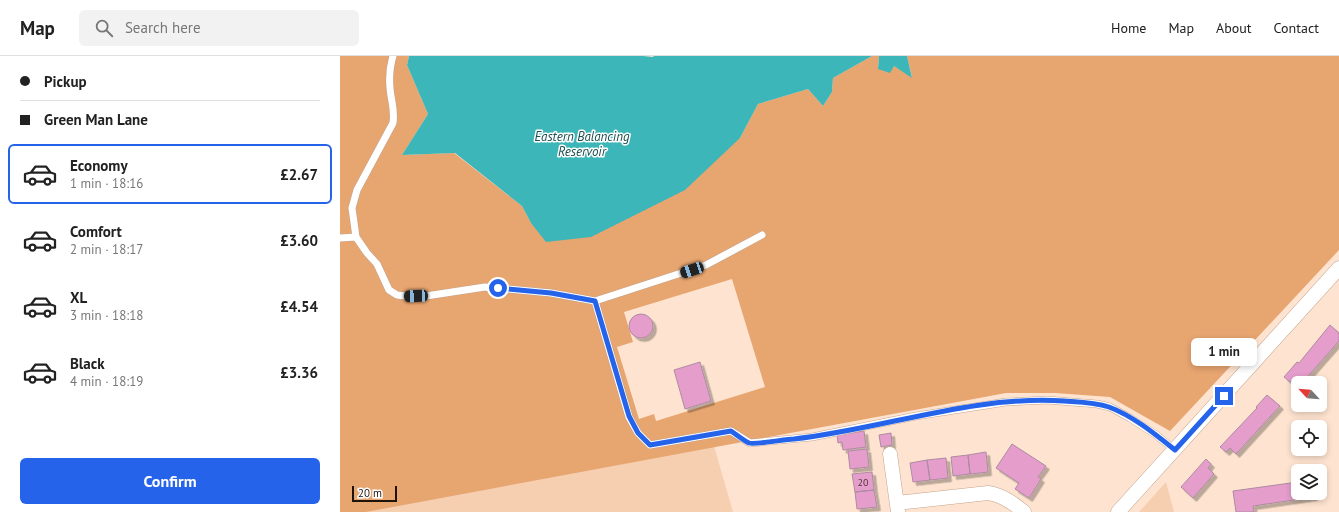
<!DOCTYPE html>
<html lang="en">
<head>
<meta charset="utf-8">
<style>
  body { margin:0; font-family:"PT Sans",sans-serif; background:#f2f2f2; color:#222; height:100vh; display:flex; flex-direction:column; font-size:15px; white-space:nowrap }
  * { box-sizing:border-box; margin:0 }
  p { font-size:13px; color:#767676 }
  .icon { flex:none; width:22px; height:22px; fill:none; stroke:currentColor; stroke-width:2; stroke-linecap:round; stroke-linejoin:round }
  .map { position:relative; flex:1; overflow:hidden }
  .details { display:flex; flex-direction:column; background:#fff; width:340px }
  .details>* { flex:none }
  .hud { display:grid; align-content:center; height:88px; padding:0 20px; background:#fff }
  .needle { width:26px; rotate:296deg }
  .controls { position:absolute; left:951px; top:320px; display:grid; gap:8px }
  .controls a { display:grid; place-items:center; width:36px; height:36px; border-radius:6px; background:#fff; box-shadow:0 2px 6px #0003; font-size:20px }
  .scale { position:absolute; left:12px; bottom:10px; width:45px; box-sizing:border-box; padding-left:4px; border:2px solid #1e130a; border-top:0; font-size:11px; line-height:14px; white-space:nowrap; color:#1e130a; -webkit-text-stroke:3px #fff; paint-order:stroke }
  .end { position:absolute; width:18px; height:18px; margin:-9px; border:5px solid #2563eb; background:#fff; box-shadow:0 0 0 2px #fff }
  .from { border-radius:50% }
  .bubble { position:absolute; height:28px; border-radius:6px; background:#fff; box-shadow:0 2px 6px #0003; font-size:13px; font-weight:800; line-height:28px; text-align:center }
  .car { position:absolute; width:12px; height:24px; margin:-12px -6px; border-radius:5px; box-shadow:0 0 3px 1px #0007; background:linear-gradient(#222 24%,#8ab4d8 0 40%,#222 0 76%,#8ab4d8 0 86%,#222 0) }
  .hud b { display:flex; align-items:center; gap:14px; height:38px; font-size:15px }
  .hud b+b { border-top:1px solid #e0e0e0 }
  .hud i { width:10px; height:10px; background:#222 }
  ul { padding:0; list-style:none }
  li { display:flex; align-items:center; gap:12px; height:60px; margin:0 8px 6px; padding:0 12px; border:2px solid transparent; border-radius:6px }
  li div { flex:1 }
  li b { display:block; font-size:15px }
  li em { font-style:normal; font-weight:800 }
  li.on { border-color:#2563eb }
  li>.icon { width:36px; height:36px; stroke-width:1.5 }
  .button { display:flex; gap:8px; margin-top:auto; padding:8px 20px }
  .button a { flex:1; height:46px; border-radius:6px; background:#2563eb; color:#fff; font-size:16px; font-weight:800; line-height:46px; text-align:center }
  header { display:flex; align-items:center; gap:24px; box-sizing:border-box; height:56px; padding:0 20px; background:#fff; border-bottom:1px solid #e0e0e0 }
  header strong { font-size:19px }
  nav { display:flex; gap:22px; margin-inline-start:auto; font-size:14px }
  .search { width:280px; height:36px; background:#f2f2f2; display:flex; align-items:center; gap:10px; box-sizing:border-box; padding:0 14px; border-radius:6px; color:#767676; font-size:15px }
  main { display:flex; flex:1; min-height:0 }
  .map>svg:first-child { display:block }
  .green { fill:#f6ceb0 }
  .forest { fill:#e7a570; fill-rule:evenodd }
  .water { fill:#3db6b9 }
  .building { fill:#e59dcc; stroke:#ad8ba0; filter:url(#shadow) }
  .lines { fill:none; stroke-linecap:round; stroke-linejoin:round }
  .service-casing { stroke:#c3a38c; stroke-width:8 }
  .minor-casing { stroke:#c3a38c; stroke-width:15 }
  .service { stroke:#fff; stroke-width:7 }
  .minor { stroke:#fff; stroke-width:14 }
  .route { stroke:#2563eb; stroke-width:5 }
  .labels { text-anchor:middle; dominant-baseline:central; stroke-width:3; stroke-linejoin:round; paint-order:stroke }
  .number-label { font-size:10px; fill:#50363a }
  .water-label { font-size:13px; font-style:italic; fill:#1b4f50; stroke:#fff }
</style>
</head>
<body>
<header>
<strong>Map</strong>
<div class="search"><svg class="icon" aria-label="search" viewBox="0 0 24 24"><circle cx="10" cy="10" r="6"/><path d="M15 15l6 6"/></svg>Search here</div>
<nav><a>Home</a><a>Map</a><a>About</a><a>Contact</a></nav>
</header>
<main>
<section class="details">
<div class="hud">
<b><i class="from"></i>Pickup</b>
<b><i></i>Green Man Lane</b>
</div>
<ul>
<li class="on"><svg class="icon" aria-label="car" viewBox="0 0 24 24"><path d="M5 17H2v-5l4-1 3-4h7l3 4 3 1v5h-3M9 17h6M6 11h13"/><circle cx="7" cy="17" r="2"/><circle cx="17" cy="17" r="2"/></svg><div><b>Economy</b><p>1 min · 18:16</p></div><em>£2.67</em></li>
<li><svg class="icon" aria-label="car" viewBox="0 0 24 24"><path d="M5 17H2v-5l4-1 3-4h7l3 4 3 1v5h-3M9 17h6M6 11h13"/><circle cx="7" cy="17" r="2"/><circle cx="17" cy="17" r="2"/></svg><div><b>Comfort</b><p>2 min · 18:17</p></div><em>£3.60</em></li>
<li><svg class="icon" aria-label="car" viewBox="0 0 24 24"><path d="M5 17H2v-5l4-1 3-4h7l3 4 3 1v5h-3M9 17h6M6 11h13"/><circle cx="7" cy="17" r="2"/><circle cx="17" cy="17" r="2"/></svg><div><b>XL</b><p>3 min · 18:18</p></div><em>£4.54</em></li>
<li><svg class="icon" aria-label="car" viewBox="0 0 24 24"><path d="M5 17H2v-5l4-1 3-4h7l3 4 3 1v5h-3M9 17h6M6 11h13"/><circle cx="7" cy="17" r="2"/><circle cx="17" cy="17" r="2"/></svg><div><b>Black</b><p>4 min · 18:19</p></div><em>£3.36</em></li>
</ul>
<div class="button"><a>Confirm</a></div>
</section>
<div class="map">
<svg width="999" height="456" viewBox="0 0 999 456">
  <defs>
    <filter id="shadow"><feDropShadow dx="3.5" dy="3.5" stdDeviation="0" flood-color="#0004"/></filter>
  </defs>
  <rect width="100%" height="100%" fill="#fee4d0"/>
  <path class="green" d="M 374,390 L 393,456 L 25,456 Z
    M 826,426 L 834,456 L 799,456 Z"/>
  <path class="forest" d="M 0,0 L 69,0 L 67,9 L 88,58 L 62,99 L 114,97 L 182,150 L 191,167 L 400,82 L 418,48 L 468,33 L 483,50 L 492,36 L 493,22 L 532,0 L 539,0 L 538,13 L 554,10 L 572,21 L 567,0 L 999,0 L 999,194 L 830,375 L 770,341 L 715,337 L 666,337 L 26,456 L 0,456 ZM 392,223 L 425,331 L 316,365 L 314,358 L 299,363 L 277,291 L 293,286 L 284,256 Z"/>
  <path class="water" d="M 69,0 L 303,0 L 313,1 L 314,0 L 532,0 L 493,22 L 492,36 L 483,50 L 468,33 L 418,48 L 400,82 L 345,134 L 251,181 L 206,186 L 191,167 L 182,150 L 115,97 L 62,99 L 88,58 L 67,9 Z
    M 539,0 L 567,0 L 572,22 L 554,10 L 550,17 L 538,13 Z"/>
  <path class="building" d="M289 270a12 12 0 1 1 24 0a12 12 0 1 1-24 0Z
    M 990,269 L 999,277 L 999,285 L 962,327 L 958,327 L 953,323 L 950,326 L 944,321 L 957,306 L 959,307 Z
    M 360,306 L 371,345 L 345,353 L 334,314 Z
    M 927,339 L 940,350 L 896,398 L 890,392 L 886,396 L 880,391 L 917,352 L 916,351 Z
    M 524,375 L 526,391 L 503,394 L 502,386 L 498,387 L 497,379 Z
    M 551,377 L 552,389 L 541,391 L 539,379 Z
    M 672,388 L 706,410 L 698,421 L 701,423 L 689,442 L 675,433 L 679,427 L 656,412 Z
    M 527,393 L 529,411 L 510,413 L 508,395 Z
    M 646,396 L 648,416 L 630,418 L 628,399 Z
    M 628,399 L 630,418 L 613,420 L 611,401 Z
    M 606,402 L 608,422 L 590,424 L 587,404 Z
    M 866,403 L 871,408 L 868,412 L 874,418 L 853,442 L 841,431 Z
    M 587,404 L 590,424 L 573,426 L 570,407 Z
    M 532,416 L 534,434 L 515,436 L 512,418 Z
    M 958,426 L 958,437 L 973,437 L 974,441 L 913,450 L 914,456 L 896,456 L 893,435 Z
    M 534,434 L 537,451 L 517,453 L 515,436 Z"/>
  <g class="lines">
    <g class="service-casing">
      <path id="service" d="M 16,181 L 27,197 L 37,208 L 49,234 L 57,239 L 65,240 L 86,240 L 145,231 L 211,237 L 255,245 L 366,209 L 422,179
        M 0,182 L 16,181 L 12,152 L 17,134 L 53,67 C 55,53 51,45 50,32 C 49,21 50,10 53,0
        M 255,245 L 289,361 L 298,377 L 310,389 L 391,375 L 410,387 L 472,381 L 576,360 L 666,346 L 707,344 L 757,348 L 770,351 L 790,362 L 815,378 L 835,394"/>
    </g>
    <g class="minor-casing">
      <path id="minor" d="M 550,398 L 558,456
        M 557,447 L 648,437 C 662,439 673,447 684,456
        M 778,456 L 999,212"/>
    </g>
    <use href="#service" class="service"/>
    <use href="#minor" class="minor"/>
  </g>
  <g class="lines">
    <path class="route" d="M 158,232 L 211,237 L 255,245 L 289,360 L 298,377 L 310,389 L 391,375 C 397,379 403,384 409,387 C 415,389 446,383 454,383 C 544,373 632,339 724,345 C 739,346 754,346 769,351 C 793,360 815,378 835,394 L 884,340"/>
  </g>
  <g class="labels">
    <g class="number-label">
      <text x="523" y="426">20</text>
    </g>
    <g class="water-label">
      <text x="242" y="80">Eastern Balancing<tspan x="242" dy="15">Reservoir</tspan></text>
    </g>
  </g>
</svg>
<div class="controls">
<a><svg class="needle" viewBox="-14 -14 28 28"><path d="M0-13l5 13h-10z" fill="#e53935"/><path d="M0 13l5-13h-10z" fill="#767676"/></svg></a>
<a><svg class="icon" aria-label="locate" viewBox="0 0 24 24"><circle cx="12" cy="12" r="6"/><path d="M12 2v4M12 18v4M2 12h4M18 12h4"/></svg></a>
<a><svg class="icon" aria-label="layers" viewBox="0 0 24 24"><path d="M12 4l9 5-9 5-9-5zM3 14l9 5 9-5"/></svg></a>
</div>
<div class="scale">20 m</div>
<i class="end from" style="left:158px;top:232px"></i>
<i class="end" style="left:884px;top:340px"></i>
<div class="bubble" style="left:851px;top:282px;width:66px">1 min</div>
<i class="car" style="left:352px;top:214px;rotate:252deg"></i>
<i class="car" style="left:76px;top:240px;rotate:268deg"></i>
</div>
</main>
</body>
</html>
